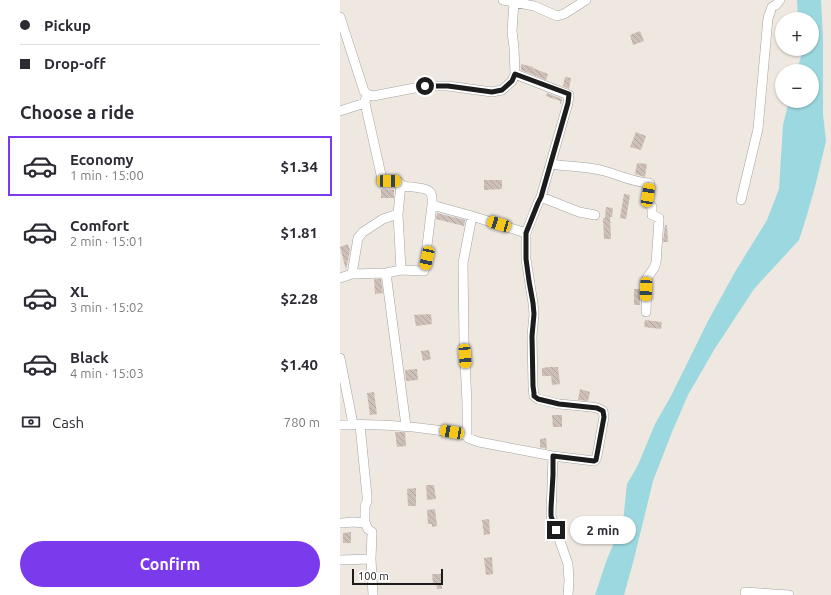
<!DOCTYPE html>
<html lang="en">
<head>
<meta charset="utf-8">
<style>
  body { margin:0; font-family:Ubuntu,sans-serif; background:#f7f7f7; color:#2b2b33; height:100vh; display:flex; flex-direction:column; font-size:15px; white-space:nowrap }
  * { box-sizing:border-box; margin:0 }
  p { font-size:13px; color:#7c7c81 }
  .icon { flex:none; width:22px; height:22px; fill:none; stroke:currentColor; stroke-width:2; stroke-linecap:round; stroke-linejoin:round }
  .map { position:relative; flex:1; overflow:hidden }
  .details { display:flex; flex-direction:column; background:#fff; width:340px }
  .details>* { flex:none }
  .guide { display:grid; align-content:center; height:88px; padding:0 20px; background:#fff }
  .fabs { position:absolute; left:435px; top:12px; display:grid; gap:8px }
  .fabs a { display:grid; place-items:center; width:44px; height:44px; border-radius:50%; background:#fff; box-shadow:0 1px 3px #0004; font-size:20px }
  .scale { position:absolute; left:12px; bottom:10px; width:91px; box-sizing:border-box; padding-left:4px; border:2px solid #1c1c1c; border-top:0; font-size:11px; line-height:14px; white-space:nowrap; color:#1c1c1c; -webkit-text-stroke:3px #fff; paint-order:stroke }
  .end { position:absolute; width:18px; height:18px; margin:-9px; border:5px solid #1c1c1c; background:#fff; box-shadow:0 0 0 2px #fff }
  .from { border-radius:50% }
  .bubble { position:absolute; height:28px; border-radius:14px; background:#fff; box-shadow:0 1px 3px #0004; font-size:13px; font-weight:700; line-height:28px; text-align:center }
  .car { position:absolute; width:12px; height:24px; margin:-12px -6px; border-radius:5px; box-shadow:0 0 3px 1px #0007; background:linear-gradient(#f5c518 24%,#345 0 40%,#f5c518 0 76%,#345 0 86%,#f5c518 0) }
  .guide b { display:flex; align-items:center; gap:14px; height:38px; font-size:15px }
  .guide b+b { border-top:1px solid #e1e1e2 }
  .guide i { width:10px; height:10px; background:#2b2b33 }
  ul { padding:0; list-style:none }
  li { display:flex; align-items:center; gap:12px; height:60px; margin:0 8px 6px; padding:0 12px; border:2px solid transparent; border-radius:0px }
  li div { flex:1 }
  li b { display:block; font-size:15px }
  li em { font-style:normal; font-weight:700 }
  li.active { border-color:#7c3aed }
  li>.icon { width:36px; height:36px; stroke-width:1.5 }
  h2 { padding:0 20px; font-size:18px; line-height:48px }
  .pay { display:flex; align-items:center; gap:10px; height:44px; padding:0 20px; font-size:15px }
  .pay p { margin-inline-start:auto }
  .primary-button { display:flex; gap:8px; margin-top:auto; padding:8px 20px }
  .primary-button a { flex:1; height:46px; border-radius:24px; background:#7c3aed; color:#fff; font-size:16px; font-weight:700; line-height:46px; text-align:center }
  main { display:flex; flex:1; min-height:0 }
  .map>svg:first-child { display:block }
  .water { fill:#9cd8e0 }
  .building { fill:url(#building-back-hatch) }
  .lines { fill:none; stroke-linecap:round; stroke-linejoin:round }
  .minor-casing { stroke:#a3a3a3; stroke-width:10 }
  .minor { stroke:#fff; stroke-width:9 }
  .route { stroke:#1c1c1c; stroke-width:5 }
</style>
</head>
<body>
<main>
<section class="details">
<div class="guide">
<b><i class="from"></i>Pickup</b>
<b><i></i>Drop-off</b>
</div>
<h2>Choose a ride</h2>
<ul>
<li class="active"><svg class="icon" aria-label="car" viewBox="0 0 24 24"><path d="M5 17H2v-5l4-1 3-4h7l3 4 3 1v5h-3M9 17h6M6 11h13"/><circle cx="7" cy="17" r="2"/><circle cx="17" cy="17" r="2"/></svg><div><b>Economy</b><p>1 min · 15:00</p></div><em>$1.34</em></li>
<li><svg class="icon" aria-label="car" viewBox="0 0 24 24"><path d="M5 17H2v-5l4-1 3-4h7l3 4 3 1v5h-3M9 17h6M6 11h13"/><circle cx="7" cy="17" r="2"/><circle cx="17" cy="17" r="2"/></svg><div><b>Comfort</b><p>2 min · 15:01</p></div><em>$1.81</em></li>
<li><svg class="icon" aria-label="car" viewBox="0 0 24 24"><path d="M5 17H2v-5l4-1 3-4h7l3 4 3 1v5h-3M9 17h6M6 11h13"/><circle cx="7" cy="17" r="2"/><circle cx="17" cy="17" r="2"/></svg><div><b>XL</b><p>3 min · 15:02</p></div><em>$2.28</em></li>
<li><svg class="icon" aria-label="car" viewBox="0 0 24 24"><path d="M5 17H2v-5l4-1 3-4h7l3 4 3 1v5h-3M9 17h6M6 11h13"/><circle cx="7" cy="17" r="2"/><circle cx="17" cy="17" r="2"/></svg><div><b>Black</b><p>4 min · 15:03</p></div><em>$1.40</em></li>
</ul>
<div class="pay"><svg class="icon" aria-label="cash" viewBox="0 0 24 24"><path d="M3 7h18v10H3z"/><circle cx="12" cy="12" r="2"/></svg>Cash<p>780 m</p></div>
<div class="primary-button"><a>Confirm</a></div>
</section>
<div class="map">
<svg width="491" height="595" viewBox="0 0 491 595">
  <defs>
    <pattern id="building-back-hatch" width="6" height="6" patternUnits="userSpaceOnUse"><rect width="6" height="6" fill="#cec0b9"/><path d="M-1 5l2 2M0 0l6 6M5-1l2 2" fill="none" stroke="#b0a49e"/></pattern>
  </defs>
  <rect width="100%" height="100%" fill="#eee8e0"/>
  <path class="water" d="M 457,0 L 481,0 L 483,38 L 483,114 L 486,141 L 476,183 L 467,215 L 459,240 L 414,289 L 374,350 L 348,395 L 332,432 L 313,481 L 294,559 L 284,595 L 255,595 L 267,559 L 283,522 L 287,484 L 298,465 L 315,424 L 331,396 L 368,321 L 395,272 L 427,220 L 439,189 L 443,125 L 449,101 L 472,101 L 472,71 L 457,71 L 461,56 L 460,49 L 472,49 L 472,19 L 458,19 Z"/>
  <path class="building" d="M 300,31 L 304,41 L 293,45 L 290,35 Z
    M 181,64 L 193,67 L 193,68 L 208,74 L 206,80 L 181,70 Z
    M 225,77 L 231,78 L 229,89 L 223,86 Z
    M 207,93 L 222,99 L 221,104 L 220,104 L 220,101 L 206,96 Z
    M 296,132 L 306,136 L 301,150 L 290,147 Z
    M 297,163 L 307,164 L 305,177 L 295,174 Z
    M 144,180 L 162,180 L 162,189 L 144,190 Z
    M 41,189 L 54,190 L 54,198 L 41,198 Z
    M 284,194 L 290,195 L 286,219 L 280,218 Z
    M 266,207 L 273,208 L 272,217 L 270,217 L 271,239 L 264,239 L 263,218 L 265,218 Z
    M 97,213 L 125,220 L 124,226 L 96,219 Z
    M 325,225 L 327,225 L 328,242 L 323,242 Z
    M 8,244 L 10,250 L 6,270 L 0,247 Z
    M 34,279 L 41,279 L 43,293 L 35,294 Z
    M 294,289 L 300,289 L 300,305 L 294,305 Z
    M 91,314 L 92,324 L 76,326 L 74,315 Z
    M 305,320 L 322,322 L 321,329 L 304,327 Z
    M 89,350 L 91,359 L 83,361 L 81,351 Z
    M 209,367 L 218,367 L 220,384 L 212,385 L 211,376 L 202,376 L 202,368 Z
    M 77,369 L 78,380 L 66,381 L 65,370 Z
    M 240,389 L 250,392 L 248,401 L 238,400 Z
    M 34,392 L 37,414 L 30,415 L 27,393 Z
    M 212,415 L 222,415 L 222,427 L 213,427 Z
    M 55,432 L 65,432 L 66,446 L 57,447 Z
    M 206,438 L 207,449 L 200,447 L 200,439 Z
    M 86,485 L 94,485 L 96,499 L 87,500 Z
    M 76,488 L 76,506 L 68,506 L 67,489 Z
    M 95,509 L 97,526 L 92,527 L 92,524 L 88,524 L 87,510 Z
    M 149,519 L 150,534 L 144,535 L 142,520 Z
    M 11,532 L 11,543 L 3,543 L 3,533 Z
    M 152,557 L 153,574 L 146,575 L 144,558 Z
    M 92,574 L 101,574 L 102,589 L 97,589 L 96,584 L 93,584 Z"/>
  <g class="lines">
    <g class="minor-casing">
      <path id="minor" d="M 163,0 L 194,6 L 217,16 L 224,14 L 246,0
        M 0,17 L 24,91 L 27,94 L 33,96 L 85,86 L 108,86 L 152,92 L 162,90 L 172,81 L 175,74 L 174,48 L 172,31 L 174,2
        M 175,74 L 229,95 L 228,103 L 201,197 L 198,203 L 186,233
        M 25,103 L 42,179 L 43,181 L 57,181 L 61,184 L 58,214 L 61,270
        M 0,111 L 25,103 L 26,97
        M 211,164 C 228,167 246,166 264,171 C 279,175 293,182 309,183 L 310,184 L 307,202 L 312,207 L 312,215 L 319,218 L 319,220 L 316,263 L 314,268 L 307,278 L 306,312
        M 201,197 L 239,212 L 255,215
        M 401,200 L 418,129 L 428,18 L 432,7 L 436,5 L 440,0
        M 46,273 L 66,426
        M 12,274 L 18,238 L 23,232 L 43,219 L 58,214
        M 0,278 L 12,274 L 46,273 L 61,270 L 84,271 L 87,258 L 86,254 L 92,205
        M 0,358 L 13,424
        M 0,425 C 43,423 85,427 127,435 L 128,438 L 139,442 L 213,456 L 254,461 L 256,459 L 257,456 L 264,417 L 263,411 L 257,408 L 252,407 L 219,404 L 198,399 L 194,396 L 193,386 L 192,336 L 194,314 L 193,303 L 186,259 L 186,233 L 132,216 L 92,205 C 92,201 93,195 90,192 C 86,187 68,187 61,186
        M 20,425 L 27,496 L 27,501 L 25,506 L 25,523 L 28,529 L 32,532 L 31,559 L 33,595
        M 127,435 L 127,403 L 124,341 L 123,263 L 132,216
        M 213,456 L 211,516 L 228,564 L 229,581 L 228,595
        M 2,523 L 13,522 L 25,523
        M 0,560 L 31,559
        M 405,592 L 449,595"/>
    </g>
    <use href="#minor" class="minor"/>
  </g>
  <g class="lines">
    <path class="route" d="M 85,86 L 108,86 L 152,92 L 162,90 L 172,81 L 175,74 L 229,94 L 228,103 L 201,197 L 198,203 L 186,233 L 186,259 L 189,281 L 193,303 L 194,314 L 192,336 L 193,386 L 194,393 L 194,396 L 198,399 L 219,404 L 257,408 L 263,411 L 264,417 L 256,460 L 254,461 L 213,456 L 213,475 L 211,508 L 211,516 L 216,530"/>
  </g>
</svg>
<div class="fabs">
<a>+</a>
<a>−</a>
</div>
<div class="scale">100 m</div>
<i class="end from" style="left:85px;top:86px"></i>
<i class="end" style="left:216px;top:530px"></i>
<div class="bubble" style="left:230px;top:516px;width:66px">2 min</div>
<i class="car" style="left:49px;top:181px;rotate:91deg"></i>
<i class="car" style="left:308px;top:195px;rotate:9deg"></i>
<i class="car" style="left:159px;top:224px;rotate:287deg"></i>
<i class="car" style="left:87px;top:258px;rotate:192deg"></i>
<i class="car" style="left:306px;top:289px;rotate:182deg"></i>
<i class="car" style="left:125px;top:356px;rotate:176deg"></i>
<i class="car" style="left:112px;top:432px;rotate:280deg"></i>
</div>
</main>
</body>
</html>
